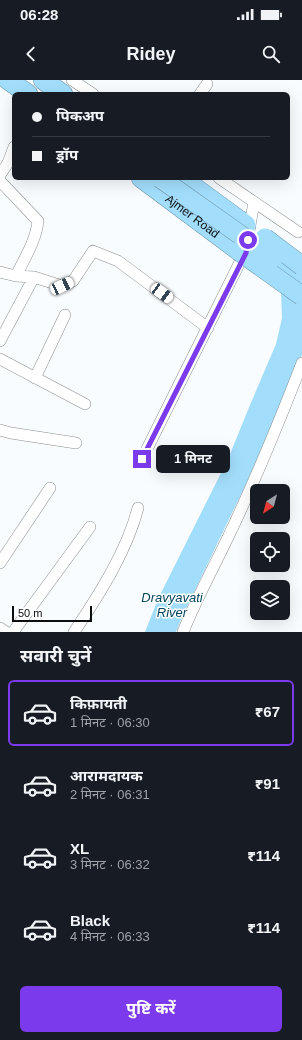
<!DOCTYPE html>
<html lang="hi">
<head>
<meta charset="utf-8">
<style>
  body { margin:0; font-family:Helvetica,"Noto Sans Devanagari",sans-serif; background:#20242c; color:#f1f3f6; height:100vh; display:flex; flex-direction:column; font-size:15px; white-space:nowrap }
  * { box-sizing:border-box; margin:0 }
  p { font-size:13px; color:#9ea1a6 }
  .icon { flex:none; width:22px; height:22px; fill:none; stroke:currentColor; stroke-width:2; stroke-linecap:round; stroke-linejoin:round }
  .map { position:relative; height:552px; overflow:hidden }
  .side { display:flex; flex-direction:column; background:#171b24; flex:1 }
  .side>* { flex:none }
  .top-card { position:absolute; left:12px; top:12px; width:278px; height:88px; border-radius:6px; box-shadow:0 4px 16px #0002; display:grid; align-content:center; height:88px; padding:0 20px; background:#171b24 }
  .needle { width:26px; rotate:216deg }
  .buttons { position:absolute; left:250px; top:404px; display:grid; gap:8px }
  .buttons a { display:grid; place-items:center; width:40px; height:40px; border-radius:6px; background:#171b24; box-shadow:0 4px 16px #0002; font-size:20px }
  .scale { position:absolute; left:12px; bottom:10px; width:80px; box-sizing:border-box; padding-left:4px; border:2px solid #0b0d0e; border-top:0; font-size:11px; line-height:14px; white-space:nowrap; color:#0b0d0e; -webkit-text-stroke:3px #fff; paint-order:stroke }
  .end { position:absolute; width:18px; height:18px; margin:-9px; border:5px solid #7c3aed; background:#fff; box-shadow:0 0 0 2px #fff }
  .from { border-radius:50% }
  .bubble { position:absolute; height:28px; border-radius:6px; background:#171b24; box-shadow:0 4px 16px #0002; font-size:13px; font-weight:700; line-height:28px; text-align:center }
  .car { position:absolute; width:12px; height:24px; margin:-12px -6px; border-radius:5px; box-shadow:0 0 3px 1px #0007; background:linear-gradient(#fff 24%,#345 0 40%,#fff 0 76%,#345 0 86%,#fff 0) }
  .top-card b { display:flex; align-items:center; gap:14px; height:38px; font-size:15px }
  .top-card b+b { border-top:1px solid #363941 }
  .top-card i { width:10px; height:10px; background:#f1f3f6 }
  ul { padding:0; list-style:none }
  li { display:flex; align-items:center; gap:12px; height:66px; margin:0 8px 6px; padding:0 12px; border:2px solid transparent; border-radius:6px }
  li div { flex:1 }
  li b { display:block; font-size:15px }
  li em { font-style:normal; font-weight:700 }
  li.selected { border-color:#7c3aed }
  li>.icon { width:36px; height:36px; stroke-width:1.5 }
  h2 { padding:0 20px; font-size:18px; line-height:48px }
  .action { display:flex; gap:8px; margin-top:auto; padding:8px 20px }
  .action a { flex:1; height:46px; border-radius:6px; background:#7c3aed; color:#fff; font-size:16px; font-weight:700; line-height:46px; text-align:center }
  .status { display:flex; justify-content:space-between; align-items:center; height:28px; padding:0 20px; background:#171b24; direction:ltr }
  .status svg { height:11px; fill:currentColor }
  header { display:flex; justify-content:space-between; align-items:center; height:52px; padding:0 20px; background:#171b24; font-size:18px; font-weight:700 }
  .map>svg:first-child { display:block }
  .water { fill:#a2defb }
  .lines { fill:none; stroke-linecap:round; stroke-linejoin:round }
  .street-casing { stroke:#898e90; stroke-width:12 }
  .highway-casing { stroke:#6d95a9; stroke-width:20 }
  .street { stroke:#fff; stroke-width:11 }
  .highway { stroke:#a2defc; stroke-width:19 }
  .highway-bridge-casing { stroke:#6d95a9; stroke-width:20; stroke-linecap:butt }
  .highway-bridge { stroke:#a2defc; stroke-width:19 }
  .route { stroke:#7c3aed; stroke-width:5 }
  .labels { text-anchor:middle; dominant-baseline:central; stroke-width:3; stroke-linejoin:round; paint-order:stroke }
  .street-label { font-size:12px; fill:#0b0d0e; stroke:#fff }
  .water-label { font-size:13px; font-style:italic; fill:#00455e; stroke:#fff }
</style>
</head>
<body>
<div class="status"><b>06:28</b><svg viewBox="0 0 49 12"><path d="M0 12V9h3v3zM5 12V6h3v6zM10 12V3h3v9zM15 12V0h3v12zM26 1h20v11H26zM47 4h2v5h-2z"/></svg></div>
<header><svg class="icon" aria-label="back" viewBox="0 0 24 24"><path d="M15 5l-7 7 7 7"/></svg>Ridey<svg class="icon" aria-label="search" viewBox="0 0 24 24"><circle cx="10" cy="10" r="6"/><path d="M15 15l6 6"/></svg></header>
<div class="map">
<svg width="302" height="552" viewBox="0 0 302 552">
  <rect width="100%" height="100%" fill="#f8fcfe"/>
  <path class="water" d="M 302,176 L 302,275 L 258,379 L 182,537 L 176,552 L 145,552 L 158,519 L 228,379 L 250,325 L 276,264 L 282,238 L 281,211 Z"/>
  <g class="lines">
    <g class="street-casing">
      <path id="street" d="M 72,0 L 93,14
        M 200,14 L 207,4
        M 0,95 L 8,83 L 14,67
        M 219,98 L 298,152
        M 0,101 L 38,141 C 36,161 24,179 16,196
        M 249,151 L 254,122
        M 0,192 L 16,196 L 34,197 L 62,206 L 73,201 L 93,171 L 118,181 L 208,248
        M 0,261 L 34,197
        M 0,279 L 85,324
        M 35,298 L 65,235
        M 0,350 L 11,353 L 76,363
        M 142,379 L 246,170
        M 0,483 L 50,408
        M 0,548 L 6,552
        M 13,552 L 90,447
        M 74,552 C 99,515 127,471 138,428
        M 183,552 C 197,517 215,485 231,451 C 257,396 280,340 302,283"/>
    </g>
    <g class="highway-casing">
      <g id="highway">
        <path d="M 8,0 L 28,14"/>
        <path d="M 43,0 L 63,14"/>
        <path id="s1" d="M 141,98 L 239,171"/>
        <path d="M 182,98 L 246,145"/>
        <path d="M 273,178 L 302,199"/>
      </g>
    </g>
    <use href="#street" class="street"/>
    <use href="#highway" class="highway"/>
    <g class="highway-bridge-casing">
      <path id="highway-bridge" d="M 160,98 L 273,178
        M 265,158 L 302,186
        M 239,171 L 302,216"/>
    </g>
    <use href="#highway-bridge" class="highway-bridge"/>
  </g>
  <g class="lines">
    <path class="route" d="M 142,379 L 246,173 L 248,160"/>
  </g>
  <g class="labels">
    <g class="street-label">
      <text stroke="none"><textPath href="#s1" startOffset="64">Ajmer Road</textPath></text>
    </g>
    <g class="water-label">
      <text x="172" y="517">Dravyavati<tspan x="172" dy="15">River</tspan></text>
    </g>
  </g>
</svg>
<div class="buttons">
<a><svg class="needle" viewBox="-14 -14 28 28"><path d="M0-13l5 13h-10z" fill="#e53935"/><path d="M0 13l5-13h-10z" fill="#9ea1a6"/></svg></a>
<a><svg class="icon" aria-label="locate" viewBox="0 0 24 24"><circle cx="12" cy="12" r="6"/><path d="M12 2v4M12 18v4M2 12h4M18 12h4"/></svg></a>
<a><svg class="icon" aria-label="layers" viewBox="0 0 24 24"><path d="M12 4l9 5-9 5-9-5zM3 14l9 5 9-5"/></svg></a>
</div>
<div class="scale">50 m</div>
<i class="end from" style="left:248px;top:160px"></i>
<i class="end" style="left:142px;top:379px"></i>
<div class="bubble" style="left:156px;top:365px;width:74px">1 मिनट</div>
<i class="car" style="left:62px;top:206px;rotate:65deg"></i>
<i class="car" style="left:162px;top:213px;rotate:126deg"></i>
<div class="top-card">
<b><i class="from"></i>पिकअप</b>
<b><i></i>ड्रॉप</b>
</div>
</div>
<section class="side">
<h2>सवारी चुनें</h2>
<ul>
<li class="selected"><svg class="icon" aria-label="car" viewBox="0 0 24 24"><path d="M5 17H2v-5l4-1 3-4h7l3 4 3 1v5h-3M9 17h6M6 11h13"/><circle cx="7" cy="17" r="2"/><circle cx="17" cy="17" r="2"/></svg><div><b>किफ़ायती</b><p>1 मिनट · 06:30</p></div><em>₹67</em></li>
<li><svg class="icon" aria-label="car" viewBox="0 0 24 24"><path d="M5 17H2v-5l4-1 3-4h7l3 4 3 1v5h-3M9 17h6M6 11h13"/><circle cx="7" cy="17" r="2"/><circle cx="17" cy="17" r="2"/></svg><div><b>आरामदायक</b><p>2 मिनट · 06:31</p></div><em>₹91</em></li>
<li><svg class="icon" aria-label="car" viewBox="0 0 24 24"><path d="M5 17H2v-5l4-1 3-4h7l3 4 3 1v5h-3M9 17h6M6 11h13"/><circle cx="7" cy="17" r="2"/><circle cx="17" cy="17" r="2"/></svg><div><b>XL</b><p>3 मिनट · 06:32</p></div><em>₹114</em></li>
<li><svg class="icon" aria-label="car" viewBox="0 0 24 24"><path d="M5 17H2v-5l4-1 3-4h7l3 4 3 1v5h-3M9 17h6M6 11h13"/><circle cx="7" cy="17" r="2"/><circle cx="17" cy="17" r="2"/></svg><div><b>Black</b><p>4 मिनट · 06:33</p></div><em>₹114</em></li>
</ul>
<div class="action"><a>पुष्टि करें</a></div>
</section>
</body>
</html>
